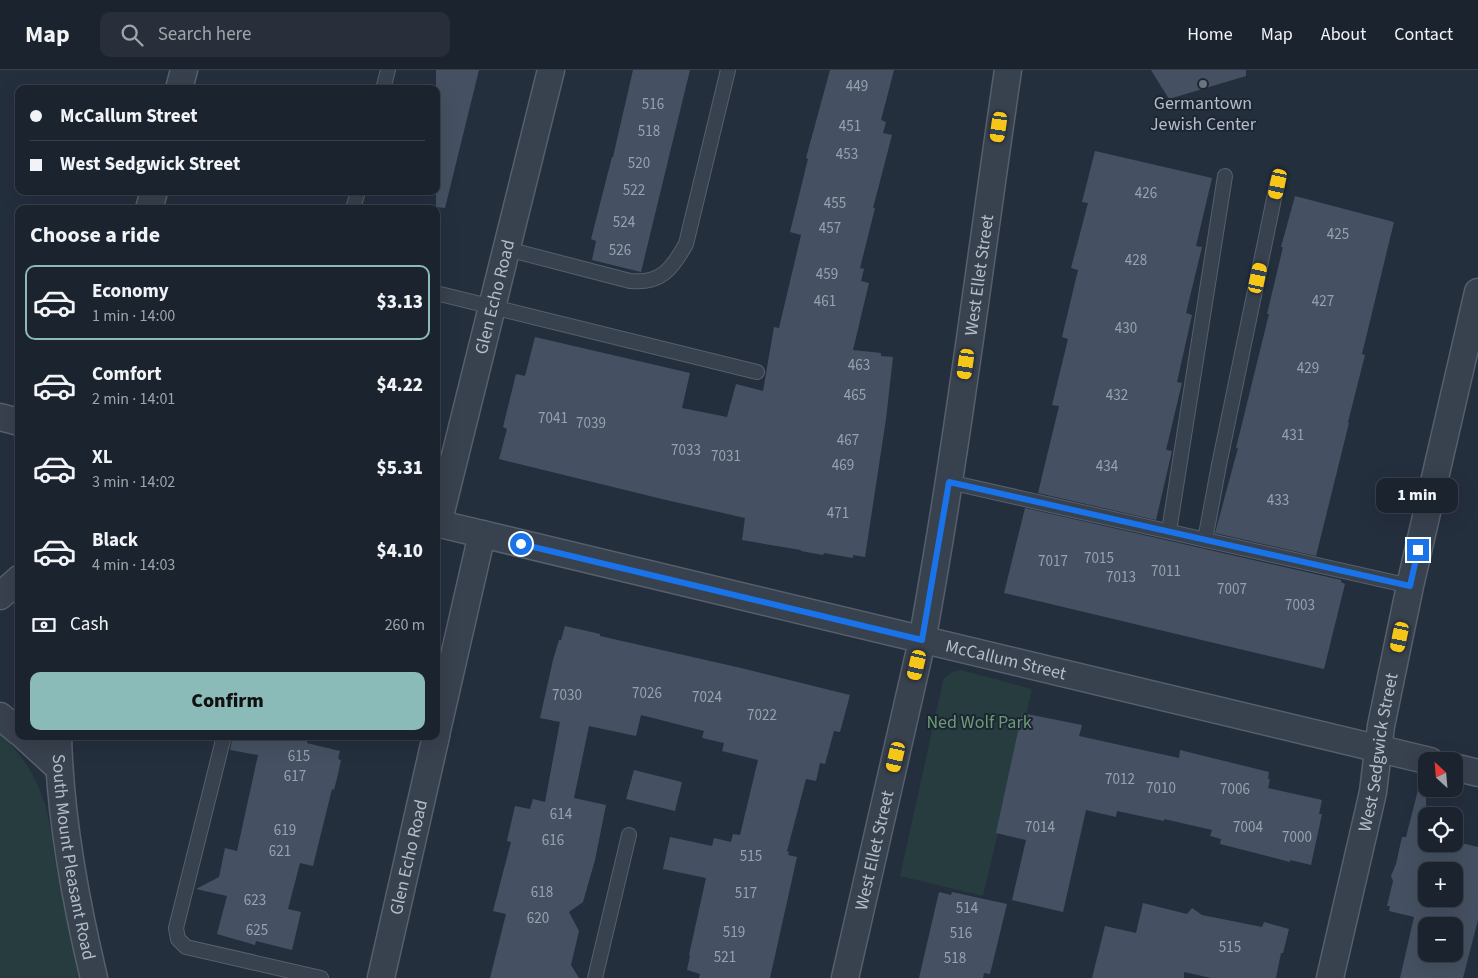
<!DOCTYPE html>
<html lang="en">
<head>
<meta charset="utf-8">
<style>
  body { margin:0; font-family:"Source Sans 3",sans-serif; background:#282f3a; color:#f1f3f6; height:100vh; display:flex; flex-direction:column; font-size:19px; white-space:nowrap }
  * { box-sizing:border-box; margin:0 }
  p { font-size:16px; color:#a0a4aa }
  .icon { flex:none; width:28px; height:28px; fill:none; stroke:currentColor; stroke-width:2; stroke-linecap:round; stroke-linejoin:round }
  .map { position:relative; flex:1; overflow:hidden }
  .drawer { position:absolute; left:15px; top:135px; width:425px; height:535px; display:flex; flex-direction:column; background:#1b232e; border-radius:10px; box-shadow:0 5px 20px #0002,0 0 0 1px #39404a }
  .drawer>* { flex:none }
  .banner { position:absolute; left:15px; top:15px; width:425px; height:110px; border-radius:10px; box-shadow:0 5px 20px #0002,0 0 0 1px #39404a; display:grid; align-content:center; height:110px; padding:0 15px; background:#1b232e }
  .needle { width:32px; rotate:334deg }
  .controls { position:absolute; left:1418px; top:682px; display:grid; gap:10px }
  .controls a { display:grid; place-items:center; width:45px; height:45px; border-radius:10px; background:#1b232e; box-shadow:0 5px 20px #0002,0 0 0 1px #39404a; font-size:25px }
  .end { position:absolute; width:22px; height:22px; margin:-11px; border:6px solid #1a73e8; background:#fff; box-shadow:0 0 0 2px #fff }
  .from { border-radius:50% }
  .bubble { position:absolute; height:35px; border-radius:10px; background:#1b232e; box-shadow:0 5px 20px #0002,0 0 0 1px #39404a; font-size:16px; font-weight:800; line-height:35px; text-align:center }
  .car { position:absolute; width:15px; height:30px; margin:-15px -8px; border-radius:6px; box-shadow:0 0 4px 1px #0007; background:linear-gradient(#f5c518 24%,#345 0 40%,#f5c518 0 76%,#345 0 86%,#f5c518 0) }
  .banner b { display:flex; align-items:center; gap:18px; height:48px; font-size:19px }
  .banner b+b { border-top:1px solid #39404a }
  .banner i { width:12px; height:12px; background:#f1f3f6 }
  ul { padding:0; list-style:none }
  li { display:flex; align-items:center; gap:15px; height:75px; margin:0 10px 8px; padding:0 5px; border:2px solid transparent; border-radius:10px }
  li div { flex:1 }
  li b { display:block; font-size:19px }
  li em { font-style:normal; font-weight:800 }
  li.current { border-color:#8bbbb9 }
  li>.icon { width:45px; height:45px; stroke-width:1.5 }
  h2 { padding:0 15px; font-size:22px; line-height:60px }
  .pay { display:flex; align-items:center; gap:12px; height:55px; padding:0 15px; font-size:19px }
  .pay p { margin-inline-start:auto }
  .action { display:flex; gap:10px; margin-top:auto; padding:10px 15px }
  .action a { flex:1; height:58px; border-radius:10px; background:#8bbbb9; color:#111; font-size:20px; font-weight:800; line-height:58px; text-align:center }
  header { display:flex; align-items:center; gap:30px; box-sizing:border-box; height:70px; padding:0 25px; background:#1b232e; border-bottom:1px solid #39404a }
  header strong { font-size:24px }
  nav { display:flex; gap:28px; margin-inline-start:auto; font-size:18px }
  .search { width:350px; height:45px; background:#282f3a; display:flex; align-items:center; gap:12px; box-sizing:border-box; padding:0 18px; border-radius:10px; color:#a0a4aa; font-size:19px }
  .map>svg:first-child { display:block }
  .green { fill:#263c3f }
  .building { fill:#455162; fill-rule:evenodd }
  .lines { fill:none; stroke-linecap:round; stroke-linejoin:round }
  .lane-casing { stroke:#565f6c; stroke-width:16 }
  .street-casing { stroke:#565f6c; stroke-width:29 }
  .lane { stroke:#38414e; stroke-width:14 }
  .street { stroke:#38414e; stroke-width:26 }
  .route { stroke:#1a73e8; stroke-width:6 }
  .worship-dot { fill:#6b7280; stroke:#1d2633; stroke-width:2 }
  .labels { text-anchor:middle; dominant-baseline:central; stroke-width:4; stroke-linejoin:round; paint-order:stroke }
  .number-label { font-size:15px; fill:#98a1af }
  .poi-label { font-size:18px; fill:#b4bcc9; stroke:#1d2633 }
  .street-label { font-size:18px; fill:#b4bcc9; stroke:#1d2633 }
  .park-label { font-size:18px; fill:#6b9a76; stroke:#1d2633 }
</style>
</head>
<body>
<header>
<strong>Map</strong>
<div class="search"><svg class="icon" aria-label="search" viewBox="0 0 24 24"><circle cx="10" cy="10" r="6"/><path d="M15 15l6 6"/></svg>Search here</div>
<nav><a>Home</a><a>Map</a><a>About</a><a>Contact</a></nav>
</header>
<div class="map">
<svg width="1478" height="908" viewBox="0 0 1478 908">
  <rect width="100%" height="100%" fill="#242f3e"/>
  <path class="green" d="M 961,600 L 1032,619 L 983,826 L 900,806 L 943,611 C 947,604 953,601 961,600 Z
    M 0,664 C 22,683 38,710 46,738 C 52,760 53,784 58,806 C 64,840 72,874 80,908 L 0,908 Z"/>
  <path class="building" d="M 436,0 L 479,0 L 445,138 L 436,137 Z
    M 633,0 L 690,0 L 641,202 L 592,190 L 596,171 L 591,169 L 612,87 L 613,87 Z
    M 830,0 L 894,0 L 881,50 L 886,52 L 883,63 L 892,65 L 873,138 L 875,138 L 860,198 L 864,199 L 861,211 L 869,213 L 853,280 L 881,283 L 881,286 L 893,287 L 886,349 L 865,487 L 853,485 L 853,488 L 824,483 L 823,485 L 801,481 L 801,480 L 742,470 L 745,448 L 662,429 L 499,389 L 507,359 L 503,357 L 516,304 L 525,306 L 535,267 L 690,303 L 682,338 L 727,347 L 736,314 L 763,321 L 774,257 L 779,258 L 801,165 L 790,162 L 808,89 L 806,88 Z
    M 1151,0 L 1246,0 L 1246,6 L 1169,29 Z
    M 1095,81 L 1212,108 L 1196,176 L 1202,177 L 1186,243 L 1192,245 L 1177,312 L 1182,313 L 1166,380 L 1172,381 L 1156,450 L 1038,423 L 1059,336 L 1052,335 L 1068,269 L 1062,267 L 1078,200 L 1071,198 L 1088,133 L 1082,132 Z
    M 1295,126 L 1394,152 L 1362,284 L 1365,285 L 1348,352 L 1349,353 L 1316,486 L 1215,463 L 1238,378 L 1236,378 L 1269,244 L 1267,244 L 1283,177 L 1281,177 Z
    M 1025,438 L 1341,510 L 1341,512 L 1345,514 L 1324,599 L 1004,523 Z
    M 565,556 L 600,564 L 600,566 L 741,598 L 850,625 L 840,662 L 834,661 L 825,694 L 820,693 L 816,711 L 806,709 L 787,781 L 789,782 L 788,785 L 797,787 L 770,908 L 699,908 L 700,904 L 687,900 L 690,886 L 689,885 L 706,808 L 663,799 L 670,767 L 712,776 L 714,768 L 731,772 L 733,764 L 740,765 L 758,690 L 722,681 L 724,673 L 702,668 L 704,661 L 641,645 L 636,666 L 589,656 L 574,728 L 606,735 L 595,790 L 583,832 L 569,842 L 579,861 L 571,895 L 579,908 L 490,908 L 506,844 L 493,841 L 511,772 L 507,771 L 515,736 L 530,739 L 533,729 L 545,732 L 560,652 L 540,648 L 553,590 L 559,570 L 561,570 Z
    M 1022,643 L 1082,655 L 1079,666 L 1179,688 L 1180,680 L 1269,702 L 1268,709 L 1270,709 L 1268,718 L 1322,730 L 1319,744 L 1322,744 L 1311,795 L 1290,790 L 1290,792 L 1220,774 L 1221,769 L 1210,766 L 1212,760 L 1164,749 L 1164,751 L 1117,741 L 1116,747 L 1086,740 L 1063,842 L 1012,830 L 1026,770 L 996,763 Z
    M 233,666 L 296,666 L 308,669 L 307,673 L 340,681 L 338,689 L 341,690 L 338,704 L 334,720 L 332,719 L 313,796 L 300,793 L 288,839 L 301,842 L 292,880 L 256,871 L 255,875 L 217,864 L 227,826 L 196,819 L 219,807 L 225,778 L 237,781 L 258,685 L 230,680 Z
    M 634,700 L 682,712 L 675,741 L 626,729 Z
    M 1418,720 L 1426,721 L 1426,774 L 1466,774 L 1478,777 L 1478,850 L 1463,908 L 1400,908 L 1414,847 L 1389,841 L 1390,836 L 1387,836 L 1393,811 L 1391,806 L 1396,794 L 1402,767 L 1406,767 ZM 1426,801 L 1454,801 L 1454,829 L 1426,829 ZM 1426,856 L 1454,856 L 1454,884 L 1426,884 Z
    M 939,822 L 951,825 L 952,822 L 1007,834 L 990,904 L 984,903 L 983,908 L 919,908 Z
    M 1143,833 L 1187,844 L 1192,838 L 1202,845 L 1262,857 L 1264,852 L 1289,859 L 1283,883 L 1281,883 L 1276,908 L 1211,908 L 1184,902 L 1184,908 L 1092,908 L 1105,856 L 1136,863 Z"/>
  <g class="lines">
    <g class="lane-casing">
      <path id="lane" d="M 383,19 L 388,0
        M 353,139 L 358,121
        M 507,179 L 630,211 C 661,214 672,199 686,174 L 728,0
        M 436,223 L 757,302
        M 949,412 L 1410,516
        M 1169,461 L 1225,106
        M 1205,470 L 1219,395 L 1277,114
        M 224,666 L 176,858 L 178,869 L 186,877 L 321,908
        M 595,908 L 629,765"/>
    </g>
    <g class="street-casing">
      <g id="street">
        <path d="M 179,19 L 184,0"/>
        <path d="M 149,139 L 154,121"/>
        <path d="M 0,347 L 19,352"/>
        <path id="s1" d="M 436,453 L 1430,691"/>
        <path id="s2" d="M 438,454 L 551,0"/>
        <path d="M 0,526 L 19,509"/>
        <path d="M 0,646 L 19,662"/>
        <path d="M 436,665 L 482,464"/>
        <path d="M 24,666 L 59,698"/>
        <path id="s3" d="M 58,666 C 60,748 75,829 94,908"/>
        <path d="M 1454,697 L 1478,703"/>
        <path id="s4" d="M 381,908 L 436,666"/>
        <path id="s5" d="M 845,908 L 922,571 C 957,381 980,190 1008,0"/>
        <path id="s6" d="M 1330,908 L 1373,722 L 1381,656 L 1410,516 L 1478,222"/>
      </g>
    </g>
    <use href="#lane" class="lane"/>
    <use href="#street" class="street"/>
  </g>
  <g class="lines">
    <path class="route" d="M 521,474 L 922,570 L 949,412 L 1410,516 L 1418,480"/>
  </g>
  <circle class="worship-dot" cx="1203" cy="14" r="5"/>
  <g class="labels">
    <g class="number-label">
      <text x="857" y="16">449</text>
      <text x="653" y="34">516</text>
      <text x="850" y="56">451</text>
      <text x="649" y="61">518</text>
      <text x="847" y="84">453</text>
      <text x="639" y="93">520</text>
      <text x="634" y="120">522</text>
      <text x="1146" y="123">426</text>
      <text x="835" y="133">455</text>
      <text x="624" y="152">524</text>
      <text x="830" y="158">457</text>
      <text x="1338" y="164">425</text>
      <text x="620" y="180">526</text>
      <text x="1136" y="190">428</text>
      <text x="827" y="204">459</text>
      <text x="825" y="231">461</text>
      <text x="1323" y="231">427</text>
      <text x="1126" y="258">430</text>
      <text x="859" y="295">463</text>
      <text x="1308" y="298">429</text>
      <text x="855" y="325">465</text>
      <text x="1117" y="325">432</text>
      <text x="553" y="348">7041</text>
      <text x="591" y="353">7039</text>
      <text x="1293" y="365">431</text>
      <text x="848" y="370">467</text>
      <text x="686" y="380">7033</text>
      <text x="726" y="386">7031</text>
      <text x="843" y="395">469</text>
      <text x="1107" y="396">434</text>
      <text x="1278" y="430">433</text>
      <text x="838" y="443">471</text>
      <text x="1099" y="488">7015</text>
      <text x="1053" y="491">7017</text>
      <text x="1166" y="501">7011</text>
      <text x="1121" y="507">7013</text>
      <text x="1232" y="519">7007</text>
      <text x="1300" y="535">7003</text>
      <text x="647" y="623">7026</text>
      <text x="567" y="625">7030</text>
      <text x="707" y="627">7024</text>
      <text x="762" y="645">7022</text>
      <text x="299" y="686">615</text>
      <text x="295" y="706">617</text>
      <text x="1120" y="709">7012</text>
      <text x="1161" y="718">7010</text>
      <text x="1235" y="719">7006</text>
      <text x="561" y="744">614</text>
      <text x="1040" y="757">7014</text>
      <text x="1248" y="757">7004</text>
      <text x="285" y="760">619</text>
      <text x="1297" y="767">7000</text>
      <text x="553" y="770">616</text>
      <text x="280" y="781">621</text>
      <text x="751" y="786">515</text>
      <text x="542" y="822">618</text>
      <text x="746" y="823">517</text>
      <text x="255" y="830">623</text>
      <text x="967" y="838">514</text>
      <text x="538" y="848">620</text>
      <text x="257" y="860">625</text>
      <text x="734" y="862">519</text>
      <text x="961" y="863">516</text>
      <text x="1230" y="877">515</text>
      <text x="725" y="887">521</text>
      <text x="955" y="888">518</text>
    </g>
    <g class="poi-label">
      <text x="1203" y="33">Germantown<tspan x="1203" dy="21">Jewish Center</tspan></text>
    </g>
    <g class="street-label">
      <text stroke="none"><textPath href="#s5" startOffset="716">West Ellet Street</textPath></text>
      <text stroke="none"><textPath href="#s2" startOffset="234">Glen Echo Road</textPath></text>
      <text stroke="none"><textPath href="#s1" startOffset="586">McCallum Street</textPath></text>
      <text stroke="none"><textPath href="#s6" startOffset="231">West Sedgwick Street</textPath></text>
      <text stroke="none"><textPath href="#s5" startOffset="131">West Ellet Street</textPath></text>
      <text stroke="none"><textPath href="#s3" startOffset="122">South Mount Pleasant Road</textPath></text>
      <text stroke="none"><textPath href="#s4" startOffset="124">Glen Echo Road</textPath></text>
    </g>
    <g class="park-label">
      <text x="979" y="652">Ned Wolf Park</text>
    </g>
  </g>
</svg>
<div class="controls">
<a><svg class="needle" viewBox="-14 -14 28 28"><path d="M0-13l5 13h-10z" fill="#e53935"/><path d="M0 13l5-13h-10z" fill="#a0a4aa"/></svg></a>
<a><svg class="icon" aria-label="locate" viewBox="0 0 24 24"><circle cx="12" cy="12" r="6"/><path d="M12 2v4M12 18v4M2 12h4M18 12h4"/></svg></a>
<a>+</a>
<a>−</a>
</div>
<i class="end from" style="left:521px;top:474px"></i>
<i class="end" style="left:1418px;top:480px"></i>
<div class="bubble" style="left:1376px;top:408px;width:82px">1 min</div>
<i class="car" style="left:999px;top:57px;rotate:188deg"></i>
<i class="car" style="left:1278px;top:114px;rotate:192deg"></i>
<i class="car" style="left:1258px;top:208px;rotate:12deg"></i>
<i class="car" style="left:966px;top:294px;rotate:188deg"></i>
<i class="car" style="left:1400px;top:567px;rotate:192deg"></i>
<i class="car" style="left:917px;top:595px;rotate:193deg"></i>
<i class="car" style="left:896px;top:687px;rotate:193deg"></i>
<div class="banner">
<b><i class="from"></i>McCallum Street</b>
<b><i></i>West Sedgwick Street</b>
</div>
<section class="drawer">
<h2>Choose a ride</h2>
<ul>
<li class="current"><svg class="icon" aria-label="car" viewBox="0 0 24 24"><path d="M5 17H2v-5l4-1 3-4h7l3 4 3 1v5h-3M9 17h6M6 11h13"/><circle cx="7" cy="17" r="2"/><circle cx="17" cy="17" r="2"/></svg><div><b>Economy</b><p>1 min · 14:00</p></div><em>$3.13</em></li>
<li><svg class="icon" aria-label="car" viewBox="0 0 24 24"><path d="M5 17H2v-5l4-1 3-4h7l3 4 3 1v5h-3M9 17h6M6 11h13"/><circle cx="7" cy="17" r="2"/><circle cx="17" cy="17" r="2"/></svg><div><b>Comfort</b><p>2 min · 14:01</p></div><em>$4.22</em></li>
<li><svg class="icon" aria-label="car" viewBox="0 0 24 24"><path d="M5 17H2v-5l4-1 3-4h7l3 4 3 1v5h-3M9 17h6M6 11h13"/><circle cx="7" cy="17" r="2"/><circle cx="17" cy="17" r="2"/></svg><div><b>XL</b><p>3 min · 14:02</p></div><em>$5.31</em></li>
<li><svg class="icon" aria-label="car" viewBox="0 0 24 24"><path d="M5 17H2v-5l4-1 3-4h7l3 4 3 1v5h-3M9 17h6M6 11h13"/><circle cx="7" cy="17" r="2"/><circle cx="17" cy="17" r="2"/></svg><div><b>Black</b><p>4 min · 14:03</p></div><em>$4.10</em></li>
</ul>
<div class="pay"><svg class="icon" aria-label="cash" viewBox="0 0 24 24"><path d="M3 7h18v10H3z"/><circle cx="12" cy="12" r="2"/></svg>Cash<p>260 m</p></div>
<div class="action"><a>Confirm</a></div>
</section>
</div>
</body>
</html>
